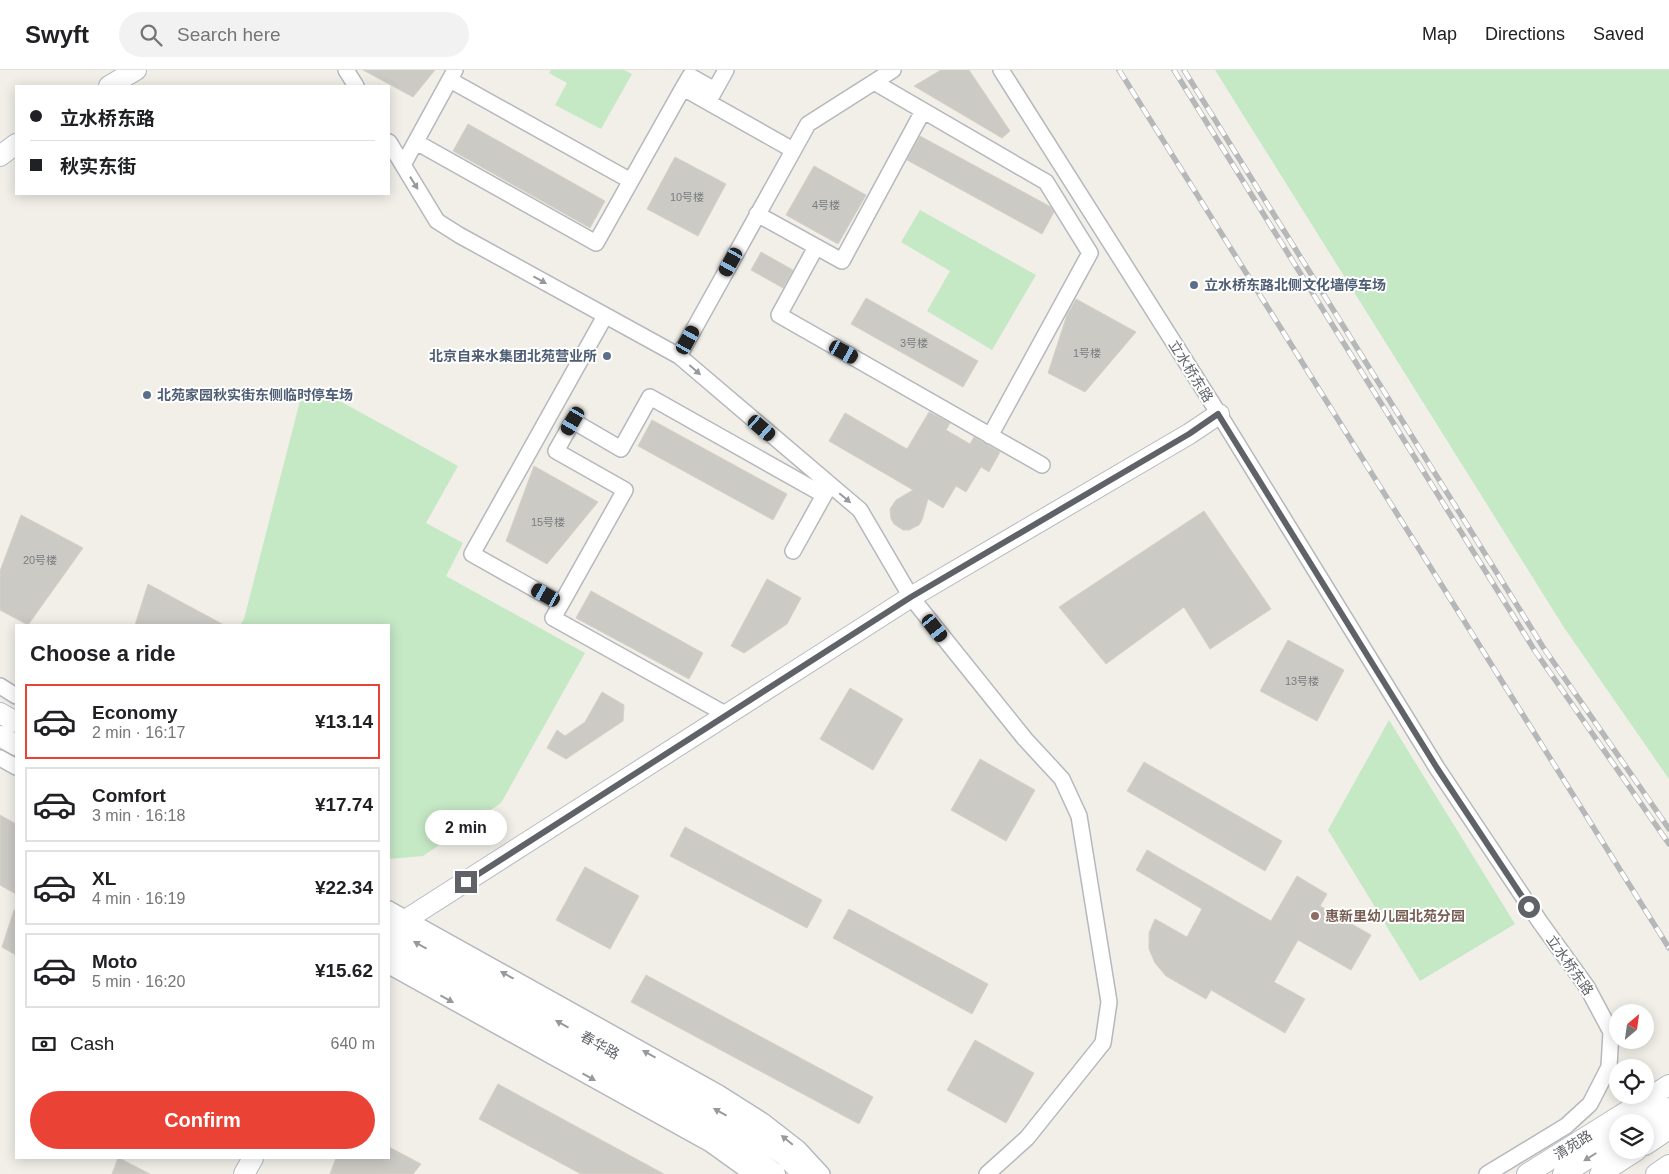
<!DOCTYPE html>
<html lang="en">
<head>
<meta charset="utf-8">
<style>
  body { margin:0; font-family:Helvetica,"Noto Sans SC",sans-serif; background:#f2f2f2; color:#202124; height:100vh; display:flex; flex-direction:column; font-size:19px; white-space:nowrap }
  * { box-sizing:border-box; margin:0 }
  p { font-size:16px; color:#757577 }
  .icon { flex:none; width:28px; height:28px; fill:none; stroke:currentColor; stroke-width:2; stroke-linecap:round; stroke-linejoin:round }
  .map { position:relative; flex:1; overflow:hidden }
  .sheet { position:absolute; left:15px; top:554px; width:375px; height:535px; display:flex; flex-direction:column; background:#fff; border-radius:0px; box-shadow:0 2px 12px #0003 }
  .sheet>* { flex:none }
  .hud { position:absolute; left:15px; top:15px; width:375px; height:110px; border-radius:0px; box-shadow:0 2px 12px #0003; display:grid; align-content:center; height:110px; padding:0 15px; background:#fff }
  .needle { width:32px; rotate:29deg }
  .fabs { position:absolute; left:1609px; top:934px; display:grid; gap:10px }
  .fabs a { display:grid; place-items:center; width:45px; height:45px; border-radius:50%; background:#fff; box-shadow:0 2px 12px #0003; font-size:25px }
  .end { position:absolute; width:22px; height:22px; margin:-11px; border:6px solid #5f6368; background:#fff; box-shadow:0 0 0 2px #fff }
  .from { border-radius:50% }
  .bubble { position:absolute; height:35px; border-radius:18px; background:#fff; box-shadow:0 2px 12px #0003; font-size:16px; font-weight:700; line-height:35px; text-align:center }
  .car { position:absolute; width:15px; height:30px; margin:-15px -8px; border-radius:6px; box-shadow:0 0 4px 1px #0007; background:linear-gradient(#222 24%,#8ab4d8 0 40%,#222 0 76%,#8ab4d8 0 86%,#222 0) }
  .hud b { display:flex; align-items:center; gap:18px; height:48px; font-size:19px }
  .hud b+b { border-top:1px solid #e0e0e0 }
  .hud i { width:12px; height:12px; background:#202124 }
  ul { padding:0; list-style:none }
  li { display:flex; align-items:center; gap:15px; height:75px; margin:0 10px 8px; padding:0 5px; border:2px solid #e0e0e0; border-radius:0px }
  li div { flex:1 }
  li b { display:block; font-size:19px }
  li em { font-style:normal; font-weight:700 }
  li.selected { border-color:#ea4335 }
  li>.icon { width:45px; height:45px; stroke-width:1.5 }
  h2 { padding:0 15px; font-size:22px; line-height:60px }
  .pay { display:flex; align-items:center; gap:12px; height:55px; padding:0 15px; font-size:19px }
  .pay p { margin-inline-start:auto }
  .primary-button { display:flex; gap:10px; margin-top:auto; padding:10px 15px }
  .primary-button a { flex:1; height:58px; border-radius:30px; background:#ea4335; color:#fff; font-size:20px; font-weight:700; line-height:58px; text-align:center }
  header { display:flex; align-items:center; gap:30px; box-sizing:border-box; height:70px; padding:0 25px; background:#fff; border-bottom:1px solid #e0e0e0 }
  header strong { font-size:24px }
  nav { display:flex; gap:28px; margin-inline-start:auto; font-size:18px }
  .search { width:350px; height:45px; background:#f2f2f2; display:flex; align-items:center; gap:12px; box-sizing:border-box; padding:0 18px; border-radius:28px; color:#757577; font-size:19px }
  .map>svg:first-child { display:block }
  .green { fill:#c5e8c5 }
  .building { fill:#cccac5; stroke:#d6d1c6 }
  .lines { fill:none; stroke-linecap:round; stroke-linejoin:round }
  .street-casing { stroke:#b5b8bc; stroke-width:18 }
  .secondary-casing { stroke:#b6babf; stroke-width:22 }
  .street { stroke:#fff; stroke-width:15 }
  .secondary { stroke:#fff; stroke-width:20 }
  .rail-casing { stroke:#b6b7b8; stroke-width:5.5 }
  .rail { stroke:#fff; stroke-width:4; stroke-dasharray:11; stroke-linecap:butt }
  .oneway { fill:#979a9d }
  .route { stroke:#5f6368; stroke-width:6 }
  .service-dot { fill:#5c6f8a; stroke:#fff; stroke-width:2 }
  .education-dot { fill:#8d6e63; stroke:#fff; stroke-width:2 }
  .labels { text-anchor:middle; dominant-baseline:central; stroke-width:4; stroke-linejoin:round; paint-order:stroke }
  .number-label { font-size:11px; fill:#7a7d7f }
  .service-label { font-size:14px; font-weight:bold; fill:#4e5e75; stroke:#fff; text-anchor:start }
  .street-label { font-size:14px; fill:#5f6368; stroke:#fff }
  .education-label { font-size:14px; font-weight:bold; fill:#785e54; stroke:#fff; text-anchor:start }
</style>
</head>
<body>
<header>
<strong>Swyft</strong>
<div class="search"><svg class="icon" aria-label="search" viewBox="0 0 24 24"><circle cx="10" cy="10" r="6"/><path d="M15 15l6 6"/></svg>Search here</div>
<nav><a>Map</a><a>Directions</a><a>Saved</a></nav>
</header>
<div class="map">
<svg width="1669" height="1104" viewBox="0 0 1669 1104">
  <rect width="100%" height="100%" fill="#f1efe8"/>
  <path class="green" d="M 551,0 L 624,0 L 632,4 L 601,59 L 555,35 L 567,13 L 549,3 Z
    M 1215,0 L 1669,0 L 1669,709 L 1565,559 Z
    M 920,140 L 1036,205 L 992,280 L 927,241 L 950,201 L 901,172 Z
    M 303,319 L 327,324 L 458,396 L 426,453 L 463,473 L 446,506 L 585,583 L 501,733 L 423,786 L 389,789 L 389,555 L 240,555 L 244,549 Z
    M 1389,650 L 1515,854 L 1420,911 L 1328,760 Z"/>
  <path class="building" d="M 363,0 L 435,0 L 413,27 Z
    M 941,0 L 969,0 L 1010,61 L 1002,68 L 914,16 Z
    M 468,54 L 605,131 L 590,158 L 453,81 Z
    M 920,66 L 1051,137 L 1054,142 L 1042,164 L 907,90 Z
    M 675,87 L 726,114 L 698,166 L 647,139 Z
    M 814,96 L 866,125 L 838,174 L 786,145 Z
    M 761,182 L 793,200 L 783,218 L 751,200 Z
    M 866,228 L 978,291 L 963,317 L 851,254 Z
    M 1076,229 L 1136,262 L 1085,322 L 1048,303 L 1067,245 Z
    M 929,342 L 950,353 L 946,360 L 970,374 L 974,367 L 1000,382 L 989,402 L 981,397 L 966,422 L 956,416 L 943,438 L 928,429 L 922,450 L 919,455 L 909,460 L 903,460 L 894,454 L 891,449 L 890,439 L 896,430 L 913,420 L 829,371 L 845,343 L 907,379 Z
    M 652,350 L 787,424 L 773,450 L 638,376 Z
    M 534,396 L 598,432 L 547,494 L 506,471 Z
    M 1204,441 L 1271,539 L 1210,579 L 1184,537 L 1106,594 L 1059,537 Z
    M 21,445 L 83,478 L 28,555 L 0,540 L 0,501 Z
    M 767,509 L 801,528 L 787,554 L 744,583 L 731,576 Z
    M 148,514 L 224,555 L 135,555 Z
    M 591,521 L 703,583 L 689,609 L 576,548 Z
    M 1288,570 L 1344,600 L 1317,651 L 1260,621 Z
    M 850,618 L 903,649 L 873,700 L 820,669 Z
    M 602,622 L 624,635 L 623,651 L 566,689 L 547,678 L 557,660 L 565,666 L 585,652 Z
    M 980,689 L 1035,720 L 1006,771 L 951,740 Z
    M 1144,692 L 1282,771 L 1265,801 L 1127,721 Z
    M 0,745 L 16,754 L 16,824 L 0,815 Z
    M 685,757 L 822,830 L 807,858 L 670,786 Z
    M 1147,780 L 1271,851 L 1297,806 L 1327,824 L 1320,836 L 1371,865 L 1351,900 L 1298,870 L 1274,912 L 1305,929 L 1285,963 L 1211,920 L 1206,929 L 1166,906 L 1155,893 L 1149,879 L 1149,863 L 1155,849 L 1187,867 L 1202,839 L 1136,800 Z
    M 585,797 L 639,826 L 610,879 L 556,850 Z
    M 849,839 L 988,914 L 972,944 L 833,868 Z
    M 14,840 L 16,840 L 16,885 L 2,877 Z
    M 646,905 L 873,1027 L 859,1054 L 631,932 Z
    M 975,970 L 1034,1003 L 1006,1053 L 947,1020 Z
    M 498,1014 L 664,1104 L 581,1104 L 479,1049 Z
    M 389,1077 L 421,1094 L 413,1104 L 330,1104 L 336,1088 L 389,1088 Z
    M 118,1088 L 119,1088 L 150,1104 L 112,1104 Z"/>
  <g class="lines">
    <g class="street-casing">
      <path id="street" d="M 346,0 L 356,16
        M 1001,0 L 1219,344 L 1437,698 L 1540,852 L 1587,917 L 1611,962 L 1609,997 L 1590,1034 L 1566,1056 L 1487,1104
        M 450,10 L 631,111
        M 874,12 L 1046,112 L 1090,183 L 990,366
        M 683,18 L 690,6 L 715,20
        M 711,27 L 726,0
        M 389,72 L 437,151 L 459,165 L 679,286 L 860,440 L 911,527 L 1025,669 L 1062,709 L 1079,746 L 1109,932 L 1103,973 L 1027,1068 L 987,1104
        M 416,72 L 596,173 L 683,18 L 793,80
        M 403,95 L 455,0
        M 757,144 L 842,191 L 923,41
        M 816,177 L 779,245 L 1042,395
        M 605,246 L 472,484 L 561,534 L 553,548 L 727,645
        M 679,286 L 808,54 L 893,0
        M 793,481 L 828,418
        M 561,534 L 625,420 L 556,381 L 573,351 L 621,379 L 650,327 L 824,425
        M 0,616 L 16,626
        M 0,688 L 16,697
        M 389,839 L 719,1023 L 763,1051 L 799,1079 L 822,1104
        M 389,896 L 710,1074 L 752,1104"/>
    </g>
    <g class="secondary-casing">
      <path id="secondary" d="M 109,16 L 136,0
        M 0,86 L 16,74
        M 0,643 L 16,652
        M 0,666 L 16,675
        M 389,855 L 407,849 L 911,527 L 1189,364 L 1219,344
        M 389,858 L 738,1052 L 784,1085 L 803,1104
        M 389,880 L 438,906 L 731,1070 L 775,1104
        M 1645,1053 L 1669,1038
        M 1645,1075 L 1669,1059
        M 244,1104 L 253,1088
        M 1527,1104 L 1669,1015
        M 1563,1104 L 1618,1070
        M 1600,1104 L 1637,1080
        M 1656,1104 L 1669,1095"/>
    </g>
    <use href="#street" class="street"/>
    <use href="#secondary" class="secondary"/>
    <g class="rail-casing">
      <path id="rail" d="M 1119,0 L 1669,878
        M 1174,0 L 1535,581 L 1669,774
        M 1184,0 L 1543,577 L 1669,759"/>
    </g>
    <use href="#rail" class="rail"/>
  </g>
  <defs><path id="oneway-solid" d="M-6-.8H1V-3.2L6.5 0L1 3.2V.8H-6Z" transform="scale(1.25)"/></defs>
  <g class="oneway">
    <use href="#oneway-solid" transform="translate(414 113) rotate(58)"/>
    <use href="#oneway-solid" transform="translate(540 210) rotate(29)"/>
    <use href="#oneway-solid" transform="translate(695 300) rotate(41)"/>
    <use href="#oneway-solid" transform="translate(845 428) rotate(40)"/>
    <use href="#oneway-solid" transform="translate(420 875) rotate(-151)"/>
    <use href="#oneway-solid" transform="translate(507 905) rotate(-151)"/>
    <use href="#oneway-solid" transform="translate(447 929) rotate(29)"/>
    <use href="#oneway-solid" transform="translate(562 954) rotate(-151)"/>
    <use href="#oneway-solid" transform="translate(649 984) rotate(-151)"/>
    <use href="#oneway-solid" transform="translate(589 1007) rotate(29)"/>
    <use href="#oneway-solid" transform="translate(720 1042) rotate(-151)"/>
    <use href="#oneway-solid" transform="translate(787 1070) rotate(-141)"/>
    <use href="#oneway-solid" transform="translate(1590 1087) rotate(148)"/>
  </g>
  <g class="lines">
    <path class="route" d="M 466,812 L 911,527 L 1189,364 L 1218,344 L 1437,698 L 1529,837"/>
  </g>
  <g class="service-dot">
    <circle cx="1194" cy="215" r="5"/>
    <circle cx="607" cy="286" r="5"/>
    <circle cx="147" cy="325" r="5"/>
  </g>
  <circle class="education-dot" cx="1315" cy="846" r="5"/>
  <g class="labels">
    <g class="number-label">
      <text x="687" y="127">10号楼</text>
      <text x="826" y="135">4号楼</text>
      <text x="914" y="273">3号楼</text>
      <text x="1087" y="283">1号楼</text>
      <text x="548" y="452">15号楼</text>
      <text x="40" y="490">20号楼</text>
      <text x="1302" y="611">13号楼</text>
    </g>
    <g class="service-label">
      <text x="1204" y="215">立水桥东路北侧文化墙停车场</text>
      <text x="597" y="286" text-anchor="end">北京自来水集团北苑营业所</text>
      <text x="157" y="325">北苑家园秋实街东侧临时停车场</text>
    </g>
    <g class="street-label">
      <text transform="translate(1191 301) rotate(58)">立水桥东路</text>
      <text transform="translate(1570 895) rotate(55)">立水桥东路</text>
      <text transform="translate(600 975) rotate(29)">春华路</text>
      <text transform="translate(1573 1075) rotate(-32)">清苑路</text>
    </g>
    <g class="education-label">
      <text x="1325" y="846">惠新里幼儿园北苑分园</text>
    </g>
  </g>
</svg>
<div class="fabs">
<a><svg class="needle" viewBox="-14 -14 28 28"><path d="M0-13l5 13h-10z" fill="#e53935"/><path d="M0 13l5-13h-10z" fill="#757577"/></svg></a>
<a><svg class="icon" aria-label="locate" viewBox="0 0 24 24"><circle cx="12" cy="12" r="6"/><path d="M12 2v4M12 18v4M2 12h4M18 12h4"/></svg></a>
<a><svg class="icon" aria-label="layers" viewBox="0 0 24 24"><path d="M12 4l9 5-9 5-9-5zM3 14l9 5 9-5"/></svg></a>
</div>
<i class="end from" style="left:1529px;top:837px"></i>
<i class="end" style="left:466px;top:812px"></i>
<div class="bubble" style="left:425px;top:740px;width:82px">2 min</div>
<i class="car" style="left:731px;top:192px;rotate:209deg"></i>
<i class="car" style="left:688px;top:270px;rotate:29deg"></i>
<i class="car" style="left:844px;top:282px;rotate:119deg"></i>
<i class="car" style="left:573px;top:351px;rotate:210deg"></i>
<i class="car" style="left:762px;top:358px;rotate:131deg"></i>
<i class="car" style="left:546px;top:525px;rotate:299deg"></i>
<i class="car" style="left:935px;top:558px;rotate:142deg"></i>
<div class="hud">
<b><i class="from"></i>立水桥东路</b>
<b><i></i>秋实东街</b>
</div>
<section class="sheet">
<h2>Choose a ride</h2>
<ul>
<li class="selected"><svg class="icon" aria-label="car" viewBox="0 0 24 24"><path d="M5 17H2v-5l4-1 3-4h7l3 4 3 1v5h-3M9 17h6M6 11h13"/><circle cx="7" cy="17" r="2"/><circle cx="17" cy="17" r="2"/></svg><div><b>Economy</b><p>2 min · 16:17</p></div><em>¥13.14</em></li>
<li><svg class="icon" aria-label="car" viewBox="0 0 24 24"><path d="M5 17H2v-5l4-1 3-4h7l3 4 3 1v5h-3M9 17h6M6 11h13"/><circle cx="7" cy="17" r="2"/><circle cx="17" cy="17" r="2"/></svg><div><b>Comfort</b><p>3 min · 16:18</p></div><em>¥17.74</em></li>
<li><svg class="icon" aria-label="car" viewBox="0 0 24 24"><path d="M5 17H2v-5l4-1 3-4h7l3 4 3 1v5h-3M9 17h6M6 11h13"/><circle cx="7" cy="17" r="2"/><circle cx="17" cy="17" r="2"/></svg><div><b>XL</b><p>4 min · 16:19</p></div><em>¥22.34</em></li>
<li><svg class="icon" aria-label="car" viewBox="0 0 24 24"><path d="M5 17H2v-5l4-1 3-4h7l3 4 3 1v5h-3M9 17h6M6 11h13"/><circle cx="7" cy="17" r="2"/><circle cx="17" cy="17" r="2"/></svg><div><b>Moto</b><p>5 min · 16:20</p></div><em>¥15.62</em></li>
</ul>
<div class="pay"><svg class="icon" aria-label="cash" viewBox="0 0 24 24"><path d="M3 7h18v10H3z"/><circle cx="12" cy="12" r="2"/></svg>Cash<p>640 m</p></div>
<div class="primary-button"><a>Confirm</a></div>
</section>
</div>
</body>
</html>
